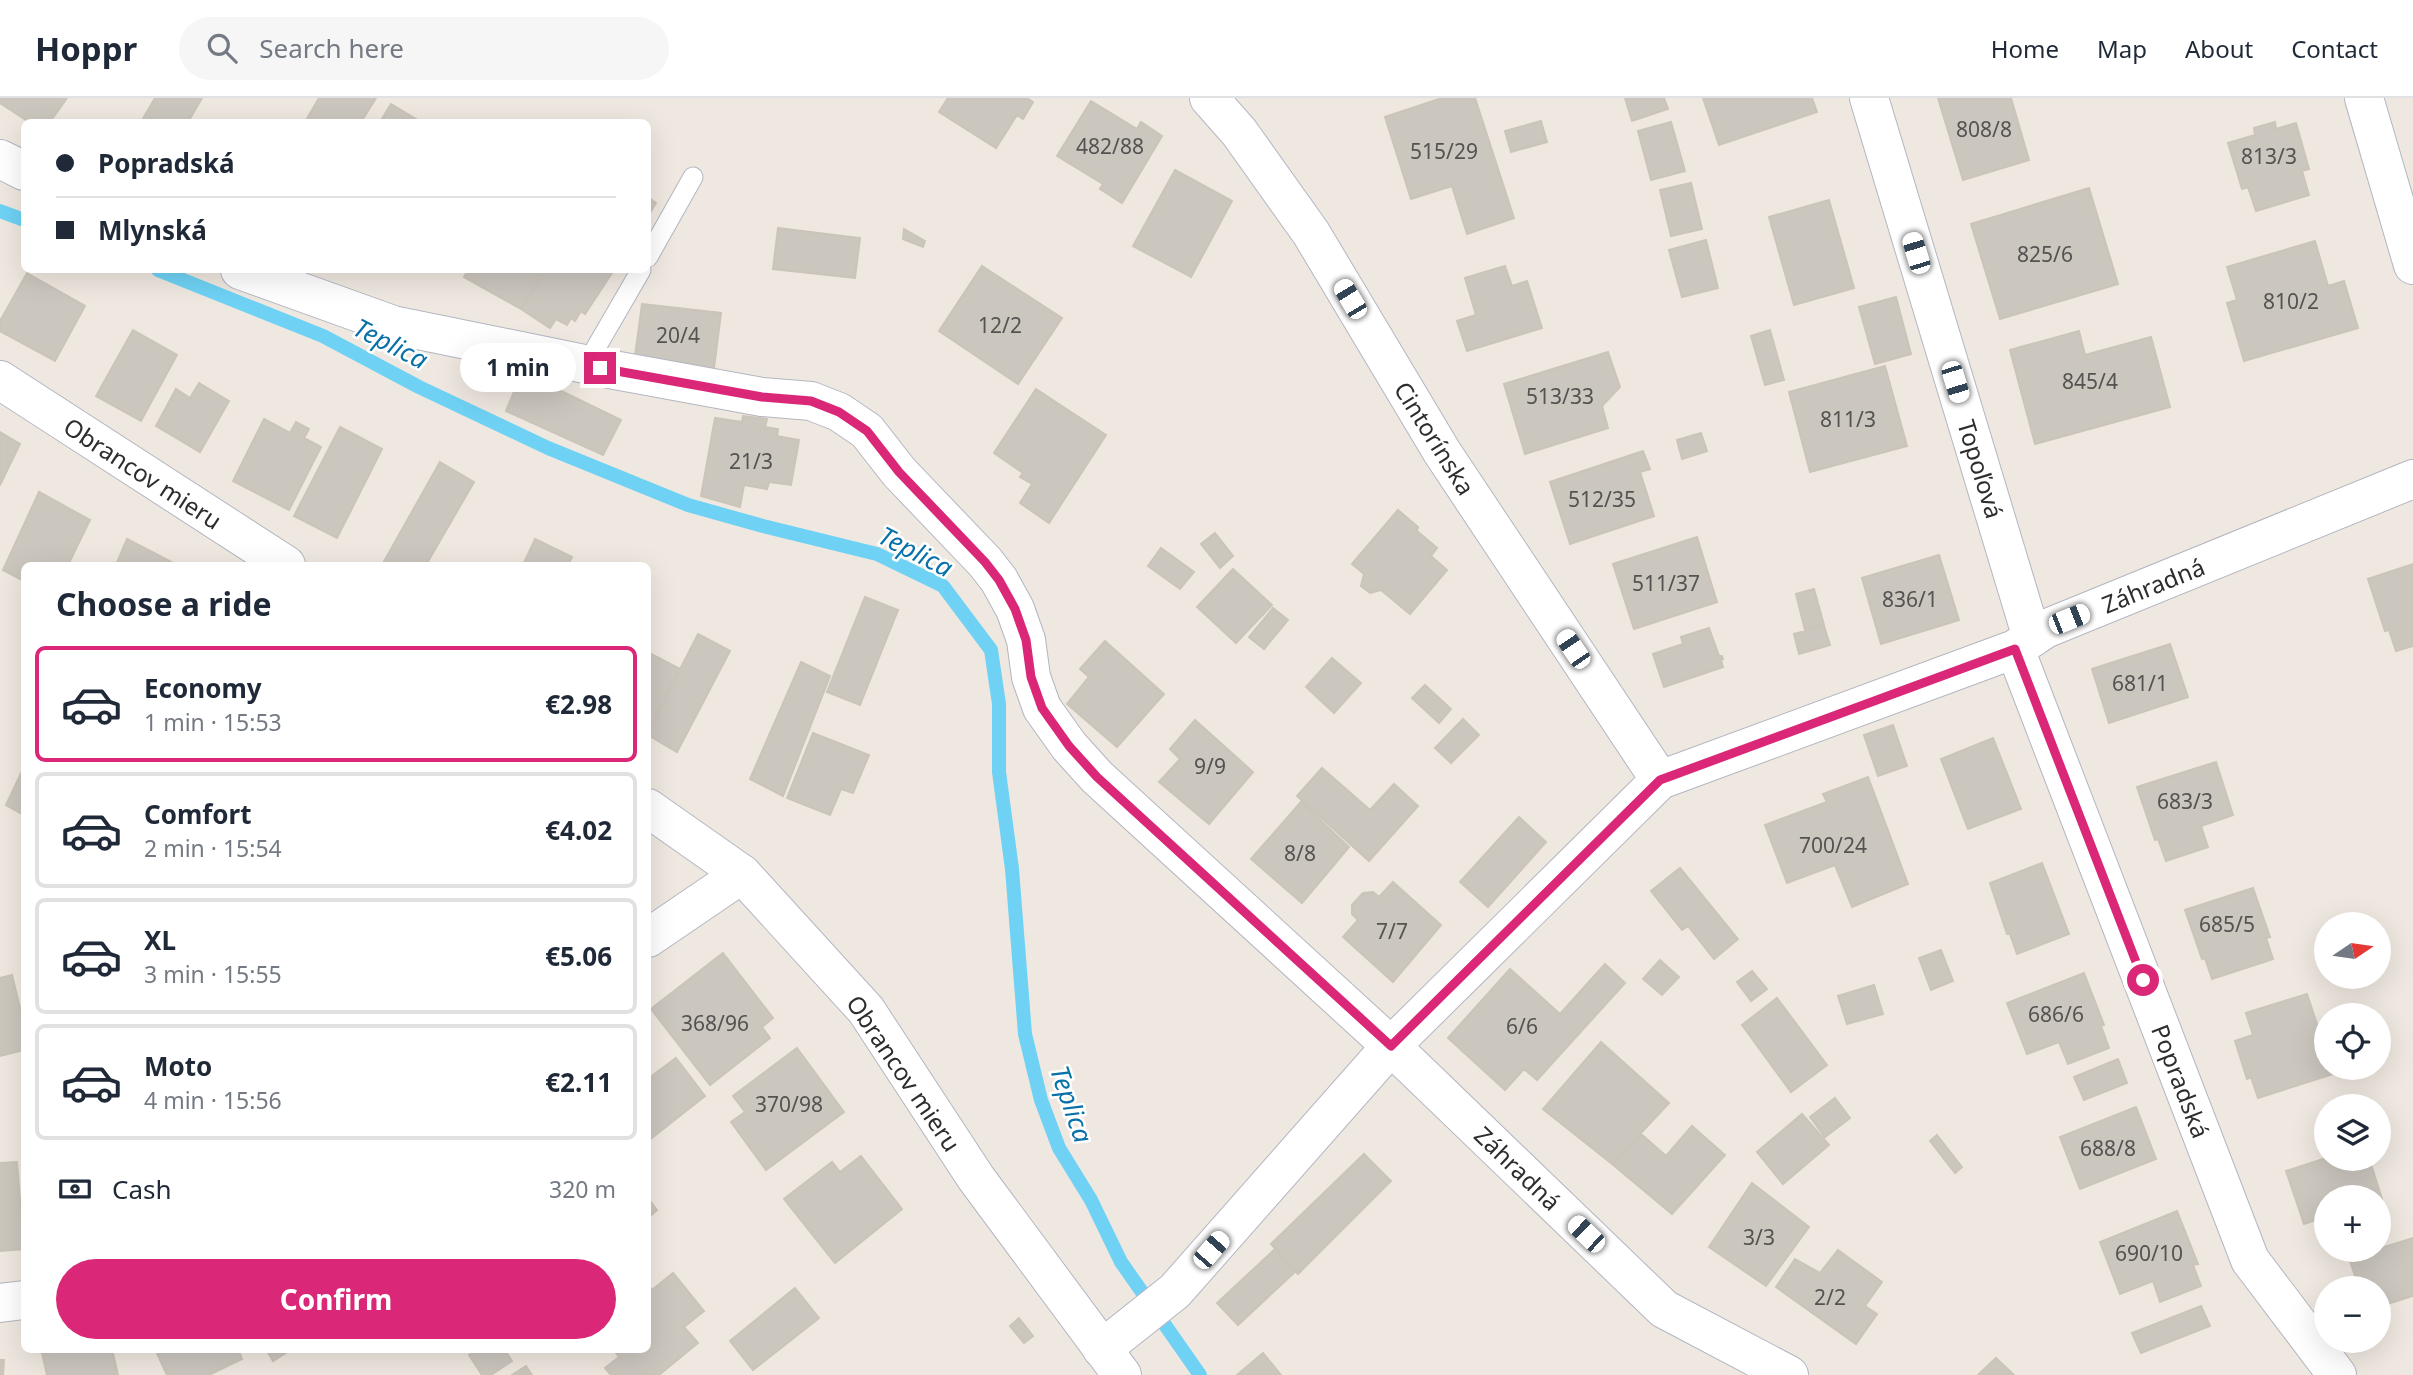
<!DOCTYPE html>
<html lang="en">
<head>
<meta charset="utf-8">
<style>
  body { margin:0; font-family:"Noto Sans",sans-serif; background:#f6f6f7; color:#1f2937; height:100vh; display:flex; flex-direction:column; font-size:26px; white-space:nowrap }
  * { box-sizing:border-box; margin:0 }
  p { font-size:23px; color:#747a83 }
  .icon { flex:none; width:38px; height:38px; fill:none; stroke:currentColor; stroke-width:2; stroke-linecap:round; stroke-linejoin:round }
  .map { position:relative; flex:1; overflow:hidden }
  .details { position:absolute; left:21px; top:464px; width:630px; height:791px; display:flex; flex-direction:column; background:#fff; border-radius:10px; box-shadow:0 7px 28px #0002 }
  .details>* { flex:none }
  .top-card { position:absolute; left:21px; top:21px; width:630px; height:154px; border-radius:10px; box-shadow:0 7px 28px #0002; display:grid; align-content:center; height:154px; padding:0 35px; background:#fff }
  .needle { width:46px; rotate:77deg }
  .tools { position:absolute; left:2314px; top:814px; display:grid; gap:14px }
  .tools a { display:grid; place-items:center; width:77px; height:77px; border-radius:50%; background:#fff; box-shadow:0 7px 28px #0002; font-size:35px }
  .end { position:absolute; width:32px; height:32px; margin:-16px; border:9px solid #db2777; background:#fff; box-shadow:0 0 0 4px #fff }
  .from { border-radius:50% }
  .bubble { position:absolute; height:49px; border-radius:24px; background:#fff; box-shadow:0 7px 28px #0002; font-size:23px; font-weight:700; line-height:49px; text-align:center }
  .car { position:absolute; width:21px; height:42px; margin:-21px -10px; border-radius:9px; box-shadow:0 0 5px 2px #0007; background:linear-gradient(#fff 24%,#345 0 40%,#fff 0 76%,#345 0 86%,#fff 0) }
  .top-card b { display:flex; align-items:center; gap:24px; height:66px; font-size:26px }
  .top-card b+b { border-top:2px solid #e0e1e3 }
  .top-card i { width:18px; height:18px; background:#1f2937 }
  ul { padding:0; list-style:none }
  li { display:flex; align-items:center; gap:21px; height:116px; margin:0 14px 10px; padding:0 21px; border:4px solid #e0e1e3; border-radius:10px }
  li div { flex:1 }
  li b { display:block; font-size:26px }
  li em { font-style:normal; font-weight:700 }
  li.on { border-color:#db2777 }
  li>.icon { width:63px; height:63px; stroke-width:1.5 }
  h2 { padding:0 35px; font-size:32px; line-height:84px }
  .pay { display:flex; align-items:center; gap:18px; height:77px; padding:0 35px; font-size:26px }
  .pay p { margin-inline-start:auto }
  .action { display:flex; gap:14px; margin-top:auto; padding:14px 35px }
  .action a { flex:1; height:80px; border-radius:42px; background:#db2777; color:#fff; font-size:28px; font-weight:700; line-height:80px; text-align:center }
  header { display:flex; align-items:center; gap:42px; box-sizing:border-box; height:98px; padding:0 35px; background:#fff; border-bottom:2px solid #e0e1e3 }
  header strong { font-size:33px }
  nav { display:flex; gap:38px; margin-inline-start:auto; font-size:24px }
  .search { width:490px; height:63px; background:#f6f6f7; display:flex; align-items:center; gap:18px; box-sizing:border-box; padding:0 24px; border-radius:38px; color:#747a83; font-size:26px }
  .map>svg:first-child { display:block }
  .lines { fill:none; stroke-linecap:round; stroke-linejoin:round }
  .stream { stroke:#6fd2f5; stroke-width:14 }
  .building { fill:#cbc6be; stroke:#cbc4b9; stroke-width:2 }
  .service-casing { stroke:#b3b6c1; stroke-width:21 }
  .minor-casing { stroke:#b3b6c1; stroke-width:40 }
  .tertiary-casing { stroke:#b3b6c1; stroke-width:40 }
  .service { stroke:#fff; stroke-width:19 }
  .minor { stroke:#fff; stroke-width:38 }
  .tertiary { stroke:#fff; stroke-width:38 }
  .route { stroke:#db2777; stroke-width:9 }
  .labels { text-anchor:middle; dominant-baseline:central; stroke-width:5; stroke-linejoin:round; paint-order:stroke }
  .number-label { font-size:21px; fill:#545351 }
  .street-label { font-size:24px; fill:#2d2d2d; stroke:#fff }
  .water-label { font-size:26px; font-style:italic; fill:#0771a8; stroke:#fff }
</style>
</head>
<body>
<header>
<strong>Hoppr</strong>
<div class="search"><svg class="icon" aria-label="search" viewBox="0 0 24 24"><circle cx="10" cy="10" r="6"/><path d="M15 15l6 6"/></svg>Search here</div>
<nav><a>Home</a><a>Map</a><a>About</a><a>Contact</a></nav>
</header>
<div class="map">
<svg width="2413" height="1277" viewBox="0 0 2413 1277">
  <rect width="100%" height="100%" fill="#efe8e0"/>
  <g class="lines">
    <path class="stream" d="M 0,113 L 24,122
      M 158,172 L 323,238 L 419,289 L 548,350 L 688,407 L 763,428 L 877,456 L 943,488 L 991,552 L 999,606 L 999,674 L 1012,771 L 1025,936 L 1041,1002 L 1059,1050 L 1091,1102 L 1121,1164 L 1200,1277"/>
  </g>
  <path class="building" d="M 0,0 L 67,0 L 50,24 L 29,24 L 0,5 Z
    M 155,0 L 202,0 L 188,24 L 141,24 Z
    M 319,0 L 376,0 L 361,24 L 305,24 Z
    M 948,0 L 1027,0 L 1033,4 L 1023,21 L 1017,17 L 996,50 L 939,14 Z
    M 1442,0 L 1475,0 L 1514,120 L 1467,136 L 1452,88 L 1411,101 L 1385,19 Z
    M 1625,0 L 1664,0 L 1668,11 L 1632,23 Z
    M 1703,0 L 1812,0 L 1817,14 L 1719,47 Z
    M 1938,0 L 2011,0 L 2029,62 L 1963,82 Z
    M 1091,3 L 1137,31 L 1141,24 L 1162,38 L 1122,105 L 1100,91 L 1103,86 L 1057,58 Z
    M 391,6 L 421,24 L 380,24 Z
    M 1541,23 L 1547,44 L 1511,54 L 1505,33 Z
    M 1671,24 L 1685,73 L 1651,82 L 1638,33 Z
    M 2275,24 L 2276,31 L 2296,25 L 2309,71 L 2302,73 L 2309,97 L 2256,113 L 2248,89 L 2242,91 L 2228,45 L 2255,37 L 2254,30 Z
    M 1175,72 L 1232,103 L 1191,179 L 1133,148 Z
    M 1691,85 L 1702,131 L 1671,138 L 1660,92 Z
    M 2089,90 L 2118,186 L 2000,221 L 1971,126 Z
    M 648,99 L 656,105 L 648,118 Z
    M 1829,102 L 1854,190 L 1794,207 L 1769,119 Z
    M 778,130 L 860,140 L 855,180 L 773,171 Z
    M 904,131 L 925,143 L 923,149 L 903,141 Z
    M 1706,142 L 1718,190 L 1682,199 L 1669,152 Z
    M 2315,143 L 2328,188 L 2344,183 L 2358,230 L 2244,263 L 2227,205 L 2237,202 L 2227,169 Z
    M 982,168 L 1062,220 L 1018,286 L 939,233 Z
    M 1505,168 L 1512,188 L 1527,183 L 1542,230 L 1467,253 L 1457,223 L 1476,217 L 1465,180 Z
    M 468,172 L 546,172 L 521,211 L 464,179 Z
    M 546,172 L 614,172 L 585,216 L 581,213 L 575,223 L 571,220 L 567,227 L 556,221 L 550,230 L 521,211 Z
    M 27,175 L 85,208 L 55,263 L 0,233 L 0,223 Z
    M 1896,199 L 1911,256 L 1875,266 L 1859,209 Z
    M 642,206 L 721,215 L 714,270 L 635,258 Z
    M 133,232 L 177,257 L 141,323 L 96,298 Z
    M 1770,232 L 1784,282 L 1765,287 L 1751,238 Z
    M 2079,233 L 2085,257 L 2151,239 L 2170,309 L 2035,346 L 2010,252 Z
    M 1608,254 L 1620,289 L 1602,308 L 1608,330 L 1525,356 L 1504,286 Z
    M 1885,268 L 1907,348 L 1810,374 L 1789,294 Z
    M 522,274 L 621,322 L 603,357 L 506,313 Z
    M 199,285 L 229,303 L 200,354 L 156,328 L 176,291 L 190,300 Z
    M 1036,291 L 1106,337 L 1049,425 L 1020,405 L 1032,386 L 1020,379 L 1023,375 L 994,355 Z
    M 743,318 L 767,321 L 765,329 L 778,331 L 777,338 L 799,342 L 791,387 L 769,384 L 767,391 L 744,387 L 740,409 L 701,398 L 715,320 L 742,324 Z
    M 264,321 L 290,335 L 296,324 L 309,331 L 304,340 L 321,349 L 289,412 L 233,383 Z
    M 340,329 L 382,351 L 337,440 L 294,418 Z
    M 0,334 L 20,346 L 0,387 Z
    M 1701,335 L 1707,353 L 1682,361 L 1677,342 Z
    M 1643,353 L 1650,371 L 1640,374 L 1654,418 L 1570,446 L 1550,384 Z
    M 440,364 L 474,384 L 426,467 L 382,467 Z
    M 39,394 L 90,422 L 68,467 L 24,467 L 24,483 L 3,472 Z
    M 1398,412 L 1418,429 L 1417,433 L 1437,450 L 1431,458 L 1447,472 L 1410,516 L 1381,492 L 1370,495 L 1361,488 L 1364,476 L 1352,466 Z
    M 1215,435 L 1233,458 L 1220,470 L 1201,446 Z
    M 1697,439 L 1717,504 L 1634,531 L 1613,466 Z
    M 127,441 L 177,467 L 116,467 Z
    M 535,441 L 572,459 L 568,467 L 523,467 Z
    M 1161,450 L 1194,474 L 1180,491 L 1148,468 Z
    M 1939,457 L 1959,522 L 1881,546 L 1862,480 Z
    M 2413,466 L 2413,548 L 2396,553 L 2389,532 L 2385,533 L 2368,481 Z
    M 1233,471 L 1272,507 L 1236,545 L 1197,509 Z
    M 1814,491 L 1824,527 L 1805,532 L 1796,496 Z
    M 865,499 L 898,512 L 860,607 L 827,594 Z
    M 1273,510 L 1288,522 L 1264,551 L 1249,539 Z
    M 1824,528 L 1830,547 L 1799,556 L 1794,536 Z
    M 1709,530 L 1719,558 L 1722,558 L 1723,561 L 1721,562 L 1723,569 L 1664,589 L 1653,556 L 1683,546 L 1681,539 Z
    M 698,536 L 730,553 L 677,654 L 648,637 L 648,634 Z
    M 1105,543 L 1164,596 L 1117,649 L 1067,606 L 1089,579 L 1080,571 Z
    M 2170,546 L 2188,599 L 2109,625 L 2092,571 Z
    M 649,555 L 680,571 L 648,634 L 648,559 Z
    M 1332,560 L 1361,585 L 1334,615 L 1306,589 Z
    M 801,564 L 830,578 L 783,698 L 750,681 Z
    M 1425,587 L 1451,611 L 1439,625 L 1412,600 Z
    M 1463,621 L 1479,637 L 1451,665 L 1435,650 Z
    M 1195,622 L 1253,674 L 1209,726 L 1159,684 L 1180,661 L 1170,651 Z
    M 1893,627 L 1907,668 L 1878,678 L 1864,637 Z
    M 813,635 L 869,657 L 853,695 L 841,691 L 830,717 L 787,700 Z
    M 1993,640 L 2021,711 L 1968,731 L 1941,661 Z
    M 2216,664 L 2233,717 L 2201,728 L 2208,749 L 2166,763 L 2158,741 L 2155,742 L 2137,689 Z
    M 24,669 L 24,717 L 6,707 Z
    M 1322,670 L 1370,712 L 1394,686 L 1418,708 L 1369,763 L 1297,698 Z
    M 1868,679 L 1908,786 L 1852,809 L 1835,767 L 1787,785 L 1765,727 L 1827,704 L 1823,696 Z
    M 1301,704 L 1349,749 L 1302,805 L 1251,761 Z
    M 1519,719 L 1546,744 L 1488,809 L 1460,784 Z
    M 2042,765 L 2069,836 L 2017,856 L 2010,836 L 2007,836 L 1990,785 Z
    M 1680,770 L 1738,841 L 1714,861 L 1688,828 L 1682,832 L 1651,793 Z
    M 1393,784 L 1441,827 L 1393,884 L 1343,839 L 1358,822 L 1352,816 L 1352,807 L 1363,795 L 1373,794 L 1379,799 Z
    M 2253,790 L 2270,839 L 2266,840 L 2273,861 L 2212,881 L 2205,860 L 2202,861 L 2185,812 Z
    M 1941,852 L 1953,883 L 1931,892 L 1919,860 Z
    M 723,855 L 773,920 L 762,929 L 770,940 L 710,987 L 651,911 Z
    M 1660,862 L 1679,879 L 1662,897 L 1643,881 Z
    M 1605,866 L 1625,885 L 1537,982 L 1524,971 L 1505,992 L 1448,940 L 1510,871 L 1560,916 Z
    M 1752,873 L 1767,891 L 1751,903 L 1737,884 Z
    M 2084,875 L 2104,927 L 2101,928 L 2109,950 L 2068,966 L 2059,944 L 2027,956 L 2007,905 Z
    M 12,877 L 24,926 L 24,952 L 0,958 L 0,880 Z
    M 1874,887 L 1883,916 L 1847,926 L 1838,898 Z
    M 2307,896 L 2318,929 L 2326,926 L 2326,970 L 2341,970 L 2342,973 L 2258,1000 L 2251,979 L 2247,981 L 2235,943 L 2253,937 L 2246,915 Z
    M 1777,900 L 1827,967 L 1791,994 L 1742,927 Z
    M 1601,944 L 1669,1005 L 1612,1066 L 1543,1011 Z
    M 797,950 L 844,1014 L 766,1072 L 731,1024 L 745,1014 L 733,998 Z
    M 676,960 L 705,998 L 648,1043 L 648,978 L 649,980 Z
    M 2118,961 L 2127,985 L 2084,1002 L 2074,979 Z
    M 1835,1000 L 1850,1020 L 1825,1039 L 1810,1019 Z
    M 2136,1009 L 2156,1061 L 2080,1091 L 2060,1039 Z
    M 1802,1016 L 1829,1047 L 1783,1086 L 1757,1054 Z
    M 1692,1028 L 1725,1057 L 1672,1116 L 1612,1066 L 1641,1036 L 1666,1058 Z
    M 1937,1037 L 1962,1069 L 1955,1075 L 1930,1043 Z
    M 1364,1056 L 1391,1083 L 1298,1176 L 1271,1146 Z
    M 861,1058 L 902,1111 L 835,1165 L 784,1101 L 832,1064 L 840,1074 Z
    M 2326,1060 L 2369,1060 L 2382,1101 L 2378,1102 L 2378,1099 L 2326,1099 L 2326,1119 L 2304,1126 L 2286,1073 Z
    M 17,1064 L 24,1151 L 0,1153 L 0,1065 Z
    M 1752,1085 L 1809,1129 L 1766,1188 L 1709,1149 Z
    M 648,1100 L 657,1112 L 648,1120 Z
    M 2177,1113 L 2198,1166 L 2193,1167 L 2201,1188 L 2160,1204 L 2153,1183 L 2120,1196 L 2100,1144 Z
    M 2413,1140 L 2413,1198 L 2378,1209 L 2378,1190 L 2359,1190 L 2349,1160 Z
    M 1275,1151 L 1296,1173 L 1238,1227 L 1217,1205 Z
    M 1838,1152 L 1882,1184 L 1865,1208 L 1877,1216 L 1856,1246 L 1776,1189 L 1795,1161 L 1820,1175 Z
    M 673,1175 L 704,1213 L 684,1229 L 698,1245 L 659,1277 L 611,1277 L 605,1270 L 619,1259 L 613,1251 L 648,1251 L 648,1186 L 652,1192 Z
    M 795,1190 L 819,1220 L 753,1272 L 730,1243 Z
    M 2201,1208 L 2210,1228 L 2141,1255 L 2132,1235 Z
    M 1019,1220 L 1033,1238 L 1024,1245 L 1010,1228 Z
    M 55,1251 L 112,1251 L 118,1277 L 47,1277 L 42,1255 Z
    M 155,1251 L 238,1251 L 242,1261 L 209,1277 L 167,1277 Z
    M 266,1251 L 292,1251 L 273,1263 Z
    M 477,1251 L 504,1251 L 512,1263 L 491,1277 L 482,1277 L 469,1257 Z
    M 1263,1255 L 1281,1277 L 1237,1277 Z
    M 1996,1260 L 2014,1277 L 1978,1277 Z
    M 0,1262 L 4,1262 L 3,1277 L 0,1277 Z
    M 526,1268 L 532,1277 L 512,1277 Z"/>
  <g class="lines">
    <g class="service-casing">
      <path id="service" d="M 648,159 L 693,79
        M 586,267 L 641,172"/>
    </g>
    <g class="minor-casing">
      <path id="minor" d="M 1209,0 L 1239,34 L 1311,135 L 1442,354 L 1660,682
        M 1869,0 L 2032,540
        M 2364,0 L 2413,167
        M 0,61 L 24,73
        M 240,172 L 393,227 L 614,272 L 762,299 L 811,303 L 839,314 L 867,333 L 899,374 L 985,464 L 999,482 L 1015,511 L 1026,542 L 1031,579 L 1042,610 L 1069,648 L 1097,679 L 1391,948 L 1664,1211 L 1789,1277
        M 2015,551 L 2250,1162 L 2337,1277
        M 648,840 L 742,776
        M 0,1205 L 24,1202
        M 1102,1251 L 1175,1193 L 1391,948 L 1660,682 L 2015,551 L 2045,531 L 2413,381"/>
    </g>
    <g class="tertiary-casing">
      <path id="tertiary" d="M 0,282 L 286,467
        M 648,710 L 742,776 L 866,912 L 976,1080 L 1122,1277"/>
    </g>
    <use href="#service" class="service"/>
    <use href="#minor" class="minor"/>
    <use href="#tertiary" class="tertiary"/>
  </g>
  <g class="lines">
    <path class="route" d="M 600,270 L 762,299 L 811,303 L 839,314 L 867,333 L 899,374 L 985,464 L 999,482 L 1015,511 L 1026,542 L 1031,579 L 1042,610 L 1069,648 L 1097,679 L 1391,948 L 1660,682 L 2015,551 L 2143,882"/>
  </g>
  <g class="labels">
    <g class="number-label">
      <text x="1984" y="31">808/8</text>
      <text x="1110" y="48">482/88</text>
      <text x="1444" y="53">515/29</text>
      <text x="2269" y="58">813/3</text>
      <text x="2045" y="156">825/6</text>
      <text x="2291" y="203">810/2</text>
      <text x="1000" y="227">12/2</text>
      <text x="678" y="237">20/4</text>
      <text x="2090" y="283">845/4</text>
      <text x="1560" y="298">513/33</text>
      <text x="1848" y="321">811/3</text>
      <text x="751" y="363">21/3</text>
      <text x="1602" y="401">512/35</text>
      <text x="1666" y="485">511/37</text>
      <text x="1910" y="501">836/1</text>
      <text x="2140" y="585">681/1</text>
      <text x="1210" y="668">9/9</text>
      <text x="2185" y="703">683/3</text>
      <text x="1833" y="747">700/24</text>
      <text x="1300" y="755">8/8</text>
      <text x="2227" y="826">685/5</text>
      <text x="1392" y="833">7/7</text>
      <text x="2056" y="916">686/6</text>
      <text x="715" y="925">368/96</text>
      <text x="1522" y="928">6/6</text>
      <text x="789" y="1006">370/98</text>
      <text x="2108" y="1050">688/8</text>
      <text x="1759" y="1139">3/3</text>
      <text x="2149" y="1155">690/10</text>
      <text x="1830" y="1199">2/2</text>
    </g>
    <g class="street-label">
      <text transform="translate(1435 340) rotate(58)">Cintorínska</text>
      <text transform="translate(1981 371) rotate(73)">Topoľová</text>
      <text transform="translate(143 375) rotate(33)">Obrancov mieru</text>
      <text transform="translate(2153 487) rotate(-22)">Záhradná</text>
      <text transform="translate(904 975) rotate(56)">Obrancov mieru</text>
      <text transform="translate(2181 983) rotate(69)">Popradská</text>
      <text transform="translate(1518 1070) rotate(44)">Záhradná</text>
    </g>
    <g class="water-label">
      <text transform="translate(391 245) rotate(27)">Teplica</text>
      <text transform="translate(916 453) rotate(27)">Teplica</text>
      <text transform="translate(1072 1006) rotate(71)">Teplica</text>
    </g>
  </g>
</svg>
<div class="tools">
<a><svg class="needle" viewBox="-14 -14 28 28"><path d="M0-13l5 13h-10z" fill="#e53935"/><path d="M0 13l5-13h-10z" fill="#747a83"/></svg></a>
<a><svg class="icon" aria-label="locate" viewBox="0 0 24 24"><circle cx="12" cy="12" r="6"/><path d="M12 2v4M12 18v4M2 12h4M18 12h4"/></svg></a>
<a><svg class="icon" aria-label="layers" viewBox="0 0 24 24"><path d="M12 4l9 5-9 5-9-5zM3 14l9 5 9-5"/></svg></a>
<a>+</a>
<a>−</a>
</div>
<i class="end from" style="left:2143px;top:882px"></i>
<i class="end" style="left:600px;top:270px"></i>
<div class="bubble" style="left:460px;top:245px;width:116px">1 min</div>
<i class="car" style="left:1916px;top:155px;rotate:343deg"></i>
<i class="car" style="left:1350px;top:201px;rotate:329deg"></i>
<i class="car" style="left:1955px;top:284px;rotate:163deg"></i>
<i class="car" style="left:2069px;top:521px;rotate:68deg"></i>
<i class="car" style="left:1573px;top:551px;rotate:326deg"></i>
<i class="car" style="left:1586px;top:1136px;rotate:314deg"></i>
<i class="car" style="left:1211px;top:1152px;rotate:41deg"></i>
<div class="top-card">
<b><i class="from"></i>Popradská</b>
<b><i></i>Mlynská</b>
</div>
<section class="details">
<h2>Choose a ride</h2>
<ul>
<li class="on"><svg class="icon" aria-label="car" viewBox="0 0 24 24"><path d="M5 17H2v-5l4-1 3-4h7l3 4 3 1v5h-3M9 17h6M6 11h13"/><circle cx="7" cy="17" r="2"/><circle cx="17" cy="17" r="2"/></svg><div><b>Economy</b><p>1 min · 15:53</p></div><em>€2.98</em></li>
<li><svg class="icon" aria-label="car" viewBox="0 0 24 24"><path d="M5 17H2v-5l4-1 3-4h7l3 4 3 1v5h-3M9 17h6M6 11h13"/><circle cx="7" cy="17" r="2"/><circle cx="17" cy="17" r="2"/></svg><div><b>Comfort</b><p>2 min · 15:54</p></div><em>€4.02</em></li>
<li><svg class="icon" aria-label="car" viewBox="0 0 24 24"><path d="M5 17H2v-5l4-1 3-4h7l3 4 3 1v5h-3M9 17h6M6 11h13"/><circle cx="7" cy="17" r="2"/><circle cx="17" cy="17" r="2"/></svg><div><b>XL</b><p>3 min · 15:55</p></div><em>€5.06</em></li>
<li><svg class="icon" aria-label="car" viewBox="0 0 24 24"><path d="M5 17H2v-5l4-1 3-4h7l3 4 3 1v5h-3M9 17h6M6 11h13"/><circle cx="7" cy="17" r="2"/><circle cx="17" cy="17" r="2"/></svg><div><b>Moto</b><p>4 min · 15:56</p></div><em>€2.11</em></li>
</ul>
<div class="pay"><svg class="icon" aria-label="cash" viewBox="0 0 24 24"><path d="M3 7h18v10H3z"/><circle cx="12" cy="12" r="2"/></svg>Cash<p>320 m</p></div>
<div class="action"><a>Confirm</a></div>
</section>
</div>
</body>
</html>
